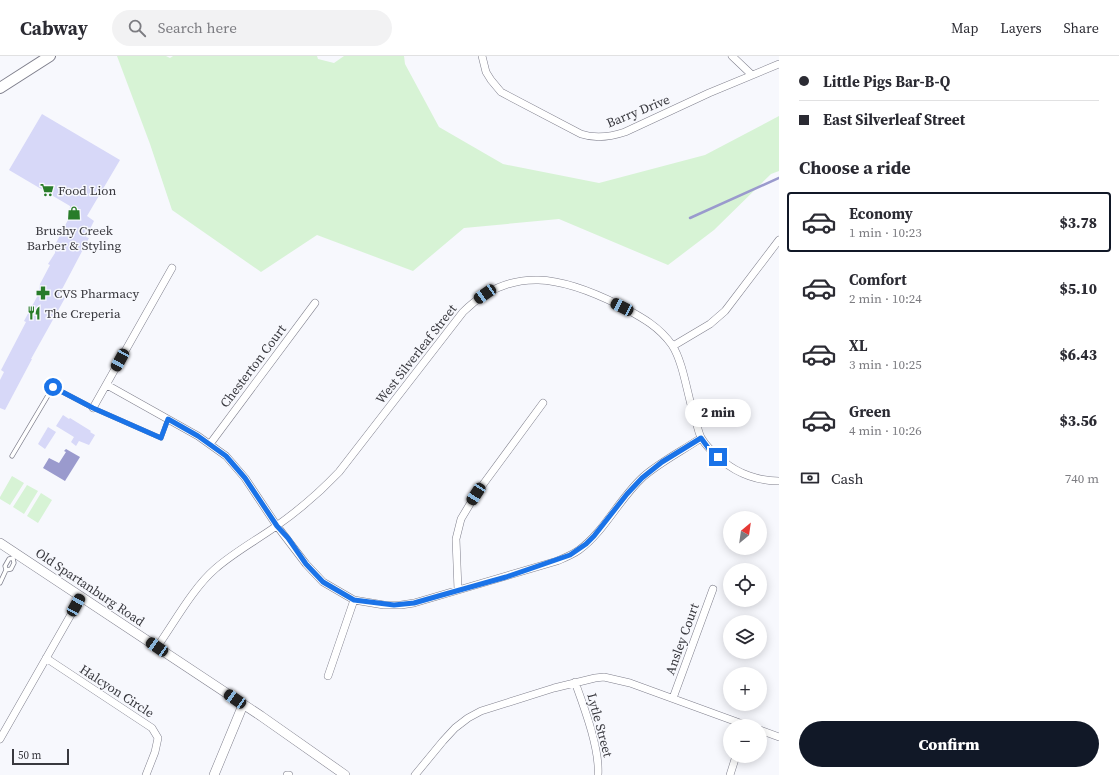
<!DOCTYPE html>
<html lang="en">
<head>
<meta charset="utf-8">
<style>
  body { margin:0; font-family:"Source Serif 4",serif; background:#f2f2f3; color:#2b2b33; height:100vh; display:flex; flex-direction:column; font-size:15px; white-space:nowrap }
  * { box-sizing:border-box; margin:0 }
  p { font-size:13px; color:#7c7c81 }
  .icon { flex:none; width:22px; height:22px; fill:none; stroke:currentColor; stroke-width:2; stroke-linecap:round; stroke-linejoin:round }
  .map { position:relative; flex:1; overflow:hidden }
  .details { display:flex; flex-direction:column; background:#fff; width:340px }
  .details>* { flex:none }
  .guide { display:grid; align-content:center; height:88px; padding:0 20px; background:#fff }
  .needle { width:26px; rotate:29deg }
  .tools { position:absolute; left:723px; top:455px; display:grid; gap:8px }
  .tools a { display:grid; place-items:center; width:44px; height:44px; border-radius:50%; background:#fff; box-shadow:0 2px 10px #0003; font-size:20px }
  .scale { position:absolute; left:12px; bottom:10px; width:57px; box-sizing:border-box; padding-left:4px; border:2px solid #39393f; border-top:0; font-size:11px; line-height:14px; white-space:nowrap; color:#39393f; -webkit-text-stroke:3px #f7f8fd; paint-order:stroke }
  .end { position:absolute; width:18px; height:18px; margin:-9px; border:5px solid #1a73e8; background:#fff; box-shadow:0 0 0 2px #fff }
  .from { border-radius:50% }
  .bubble { position:absolute; height:28px; border-radius:14px; background:#fff; box-shadow:0 2px 10px #0003; font-size:13px; font-weight:800; line-height:28px; text-align:center }
  .car { position:absolute; width:12px; height:24px; margin:-12px -6px; border-radius:5px; box-shadow:0 0 3px 1px #0007; background:linear-gradient(#222 24%,#8ab4d8 0 40%,#222 0 76%,#8ab4d8 0 86%,#222 0) }
  .guide b { display:flex; align-items:center; gap:14px; height:38px; font-size:15px }
  .guide b+b { border-top:1px solid #e1e1e2 }
  .guide i { width:10px; height:10px; background:#2b2b33 }
  ul { padding:0; list-style:none }
  li { display:flex; align-items:center; gap:12px; height:60px; margin:0 8px 6px; padding:0 12px; border:2px solid transparent; border-radius:4px }
  li div { flex:1 }
  li b { display:block; font-size:15px }
  li em { font-style:normal; font-weight:800 }
  li.on { border-color:#111827 }
  li>.icon { width:36px; height:36px; stroke-width:1.5 }
  h2 { padding:0 20px; font-size:18px; line-height:48px }
  .pay { display:flex; align-items:center; gap:10px; height:44px; padding:0 20px; font-size:15px }
  .pay p { margin-inline-start:auto }
  .button { display:flex; gap:8px; margin-top:auto; padding:8px 20px }
  .button a { flex:1; height:46px; border-radius:24px; background:#111827; color:#fff; font-size:16px; font-weight:800; line-height:46px; text-align:center }
  header { display:flex; align-items:center; gap:24px; box-sizing:border-box; height:56px; padding:0 20px; background:#fff; border-bottom:1px solid #e1e1e2 }
  header strong { font-size:19px }
  nav { display:flex; gap:22px; margin-inline-start:auto; font-size:14px }
  .search { width:280px; height:36px; background:#f2f2f3; display:flex; align-items:center; gap:10px; box-sizing:border-box; padding:0 14px; border-radius:22px; color:#7c7c81; font-size:15px }
  main { display:flex; flex:1; min-height:0 }
  .map>svg:first-child { display:block }
  .green { fill:#d7f3d5 }
  .water { fill:#9a9acd }
  .lines { fill:none; stroke-linecap:round; stroke-linejoin:round }
  .stream { stroke:#9a9acd; stroke-width:2.5 }
  .building { fill:#d7d8f8 }
  .service-casing { stroke:#7f7f8c; stroke-width:5 }
  .minor-casing { stroke:#7f7f8c; stroke-width:8 }
  .tertiary-casing { stroke:#7f7f8c; stroke-width:10 }
  .secondary-casing { stroke:#7f7f8c; stroke-width:12 }
  .service { stroke:#fff; stroke-width:3.5 }
  .minor { stroke:#fff; stroke-width:7 }
  .tertiary { stroke:#fff; stroke-width:9 }
  .secondary { stroke:#fff; stroke-width:10 }
  .route { stroke:#1a73e8; stroke-width:5 }
  .labels { text-anchor:middle; dominant-baseline:central; stroke-width:3; stroke-linejoin:round; paint-order:stroke }
  .street-label { font-size:13px; fill:#39393f; stroke:#f7f8fd }
  .poi-label { font-size:13px; fill:#39393f; stroke:#f7f8fd; text-anchor:start }
</style>
</head>
<body>
<header>
<strong>Cabway</strong>
<div class="search"><svg class="icon" aria-label="search" viewBox="0 0 24 24"><circle cx="10" cy="10" r="6"/><path d="M15 15l6 6"/></svg>Search here</div>
<nav><a>Map</a><a>Layers</a><a>Share</a></nav>
</header>
<main>
<div class="map">
<svg width="779" height="719" viewBox="0 0 779 719">
  <rect width="100%" height="100%" fill="#f7f8fd"/>
  <path class="green" d="M 117,0 L 166,0 L 170,2 L 173,0 L 317,0 L 318,3 L 334,7 L 344,0 L 404,0 L 405,8 L 439,71 L 503,108 L 599,127 L 705,99 L 779,60 L 779,115 L 771,118 L 714,174 L 668,209 L 559,163 L 464,172 L 413,215 L 317,179 L 261,216 L 172,154 L 150,88 Z
    M 12,420 L 24,427 L 10,449 L 0,443 L 0,441 Z
    M 27,429 L 38,435 L 24,458 L 13,451 Z
    M 41,437 L 52,444 L 38,467 L 27,460 Z"/>
  <path class="water" d="M 66,393 L 80,401 L 65,425 L 43,412 L 49,402 L 59,407 L 66,396 L 64,395 Z"/>
  <g class="lines">
    <path class="stream" d="M 690,162 L 779,122"/>
  </g>
  <path class="building" d="M 42,58 L 120,104 L 87,160 L 94,165 L 86,181 L 89,182 L 59,239 L 65,242 L 31,303 L 32,303 L 5,354 L 0,352 L 0,324 L 4,316 L 1,314 L 26,266 L 24,265 L 38,239 L 40,228 L 50,209 L 48,208 L 55,197 L 56,187 L 69,162 L 70,150 L 9,114 Z
    M 63,359 L 69,363 L 70,362 L 91,375 L 90,376 L 95,379 L 89,389 L 79,385 L 76,390 L 71,386 L 74,381 L 56,370 Z
    M 48,371 L 56,376 L 45,393 L 38,388 Z"/>
  <g class="lines">
    <g class="service-casing">
      <path id="service" d="M 12,400 L 53,331 L 93,352 L 161,382 L 168,363
        M 0,527 L 6,514 L 5,510 L 9,503 L 13,502 L 14,507 L 11,513 L 6,514"/>
    </g>
    <g class="minor-casing">
      <path id="minor" d="M 482,0 L 486,16 L 491,24 L 501,36 L 581,78 C 596,83 610,81 625,76 L 709,37 L 779,8
        M 732,0 L 752,19
        M 673,290 L 710,268 L 725,255 L 779,184
        M 107,329 L 198,380 L 226,400 L 245,422 L 277,470 L 306,508 L 323,526 L 354,544 L 384,549 L 401,549 L 414,547 L 557,505 C 564,502 572,499 579,494 C 604,476 619,443 643,421 C 660,406 682,395 701,382
        M 93,352 L 172,212
        M 210,388 L 315,247
        M 458,534 L 456,483 L 461,463 L 476,438 L 543,347
        M 157,591 C 174,567 193,532 215,513 C 233,497 255,485 275,471 C 298,455 320,436 339,416 L 463,256 C 512,208 563,221 619,249 C 639,260 658,269 672,289 C 684,307 688,344 696,366 C 698,372 699,379 702,383 C 707,392 715,398 723,405 C 738,418 759,425 779,425
        M 46,602 L 152,672 L 158,682 L 155,696 L 146,719
        M 328,620 L 354,544
        M 575,626 C 584,651 600,693 598,719
        M 673,642 L 713,533
        M 760,674 L 779,681
        M 0,683 L 81,541
        M 287,719 L 289,719
        M 415,719 L 443,685 L 455,672 L 468,662 L 481,655 L 554,632 L 595,622 L 604,621 L 630,627 L 748,670
        M 730,719 L 736,700"/>
    </g>
    <g class="tertiary-casing">
      <path id="tertiary" d="M 0,487 L 261,660 L 345,719
        M 214,719 L 243,649"/>
    </g>
    <g class="secondary-casing">
      <path id="secondary" d="M 0,32 L 50,0"/>
    </g>
    <use href="#service" class="service"/>
    <use href="#minor" class="minor"/>
    <use href="#tertiary" class="tertiary"/>
    <use href="#secondary" class="secondary"/>
  </g>
  <g class="lines">
    <path class="route" d="M 53,331 L 93,352 L 161,382 L 168,363 L 198,380 L 226,400 L 245,422 L 277,470 L 288,482 L 306,508 L 323,526 L 354,544 L 394,549 L 414,547 L 442,539 L 506,521 L 570,499 L 586,488 L 594,480 L 627,438 L 642,422 L 662,406 L 701,382 L 709,393 L 718,401"/>
  </g>
  <defs>
    <g id="supermarket-bare" transform="scale(1.08)"><path d="M-6-5.5h2.5l.6 2H6L4.5 2H-2.5L-4.4-4H-6ZM-1.5 3.2a1.3 1.3 0 1 0 .1 0ZM3 3.2a1.3 1.3 0 1 0 .1 0Z" fill="#287c29" stroke="#f7f8fd" stroke-width="2.5" paint-order="stroke"/></g>
    <g id="shop-bare" transform="scale(1.08)"><path d="M-5-2.5h2.3a2.7 3.5 0 0 1 5.4 0H5L5.5 6h-11ZM-1.5-2.5h3a1.5 2.3 0 0 0-3 0Z" fill="#287c29" stroke="#f7f8fd" stroke-width="2.5" paint-order="stroke"/></g>
    <g id="pharmacy-bare" transform="scale(1.08)"><path d="M-2-6h4v4h4v4h-4v4h-4v-4h-4v-4h4Z" fill="#287c29" stroke="#f7f8fd" stroke-width="2.5" paint-order="stroke"/></g>
    <g id="restaurant-bare" transform="scale(1.08)"><path d="M-5-6h1v4h1v-4h1v4h1v-4h1v5L-1.5 .5V6h-2V.5L-5-1ZM5-6V6H3V1.5H1.5Q1.5-4 5-6Z" fill="#287c29" stroke="#f7f8fd" stroke-width="2.5" paint-order="stroke"/></g>
  </defs>
  <g fill-rule="evenodd">
    <use href="#supermarket-bare" x="47" y="134"/>
    <use href="#shop-bare" x="74" y="157"/>
    <use href="#pharmacy-bare" x="43" y="237"/>
    <use href="#restaurant-bare" x="34" y="257"/>
  </g>
  <g class="labels">
    <g class="street-label">
      <text transform="translate(638 55) rotate(-22)">Barry Drive</text>
      <text transform="translate(416 298) rotate(-52)">West Silverleaf Street</text>
      <text transform="translate(253 310) rotate(-53)">Chesterton Court</text>
      <text transform="translate(90 531) rotate(34)">Old Spartanburg Road</text>
      <text transform="translate(682 583) rotate(-70)">Ansley Court</text>
      <text transform="translate(117 635) rotate(33)">Halcyon Circle</text>
      <text transform="translate(600 669) rotate(75)">Lytle Street</text>
    </g>
    <g class="poi-label">
      <text x="58" y="134">Food Lion</text>
      <text x="74" y="174" text-anchor="middle">Brushy Creek<tspan x="74" dy="15">Barber &amp; Styling</tspan></text>
      <text x="54" y="237">CVS Pharmacy</text>
      <text x="45" y="257">The Creperia</text>
    </g>
  </g>
</svg>
<div class="tools">
<a><svg class="needle" viewBox="-14 -14 28 28"><path d="M0-13l5 13h-10z" fill="#e53935"/><path d="M0 13l5-13h-10z" fill="#7c7c81"/></svg></a>
<a><svg class="icon" aria-label="locate" viewBox="0 0 24 24"><circle cx="12" cy="12" r="6"/><path d="M12 2v4M12 18v4M2 12h4M18 12h4"/></svg></a>
<a><svg class="icon" aria-label="layers" viewBox="0 0 24 24"><path d="M12 4l9 5-9 5-9-5zM3 14l9 5 9-5"/></svg></a>
<a>+</a>
<a>−</a>
</div>
<div class="scale">50 m</div>
<i class="end from" style="left:53px;top:331px"></i>
<i class="end" style="left:718px;top:401px"></i>
<div class="bubble" style="left:685px;top:343px;width:66px">2 min</div>
<i class="car" style="left:485px;top:238px;rotate:236deg"></i>
<i class="car" style="left:622px;top:251px;rotate:297deg"></i>
<i class="car" style="left:120px;top:304px;rotate:209deg"></i>
<i class="car" style="left:476px;top:438px;rotate:213deg"></i>
<i class="car" style="left:76px;top:549px;rotate:29deg"></i>
<i class="car" style="left:157px;top:591px;rotate:304deg"></i>
<i class="car" style="left:235px;top:643px;rotate:304deg"></i>
</div>
<section class="details">
<div class="guide">
<b><i class="from"></i>Little Pigs Bar-B-Q</b>
<b><i></i>East Silverleaf Street</b>
</div>
<h2>Choose a ride</h2>
<ul>
<li class="on"><svg class="icon" aria-label="car" viewBox="0 0 24 24"><path d="M5 17H2v-5l4-1 3-4h7l3 4 3 1v5h-3M9 17h6M6 11h13"/><circle cx="7" cy="17" r="2"/><circle cx="17" cy="17" r="2"/></svg><div><b>Economy</b><p>1 min · 10:23</p></div><em>$3.78</em></li>
<li><svg class="icon" aria-label="car" viewBox="0 0 24 24"><path d="M5 17H2v-5l4-1 3-4h7l3 4 3 1v5h-3M9 17h6M6 11h13"/><circle cx="7" cy="17" r="2"/><circle cx="17" cy="17" r="2"/></svg><div><b>Comfort</b><p>2 min · 10:24</p></div><em>$5.10</em></li>
<li><svg class="icon" aria-label="car" viewBox="0 0 24 24"><path d="M5 17H2v-5l4-1 3-4h7l3 4 3 1v5h-3M9 17h6M6 11h13"/><circle cx="7" cy="17" r="2"/><circle cx="17" cy="17" r="2"/></svg><div><b>XL</b><p>3 min · 10:25</p></div><em>$6.43</em></li>
<li><svg class="icon" aria-label="car" viewBox="0 0 24 24"><path d="M5 17H2v-5l4-1 3-4h7l3 4 3 1v5h-3M9 17h6M6 11h13"/><circle cx="7" cy="17" r="2"/><circle cx="17" cy="17" r="2"/></svg><div><b>Green</b><p>4 min · 10:26</p></div><em>$3.56</em></li>
</ul>
<div class="pay"><svg class="icon" aria-label="cash" viewBox="0 0 24 24"><path d="M3 7h18v10H3z"/><circle cx="12" cy="12" r="2"/></svg>Cash<p>740 m</p></div>
<div class="button"><a>Confirm</a></div>
</section>
</main>
</body>
</html>
